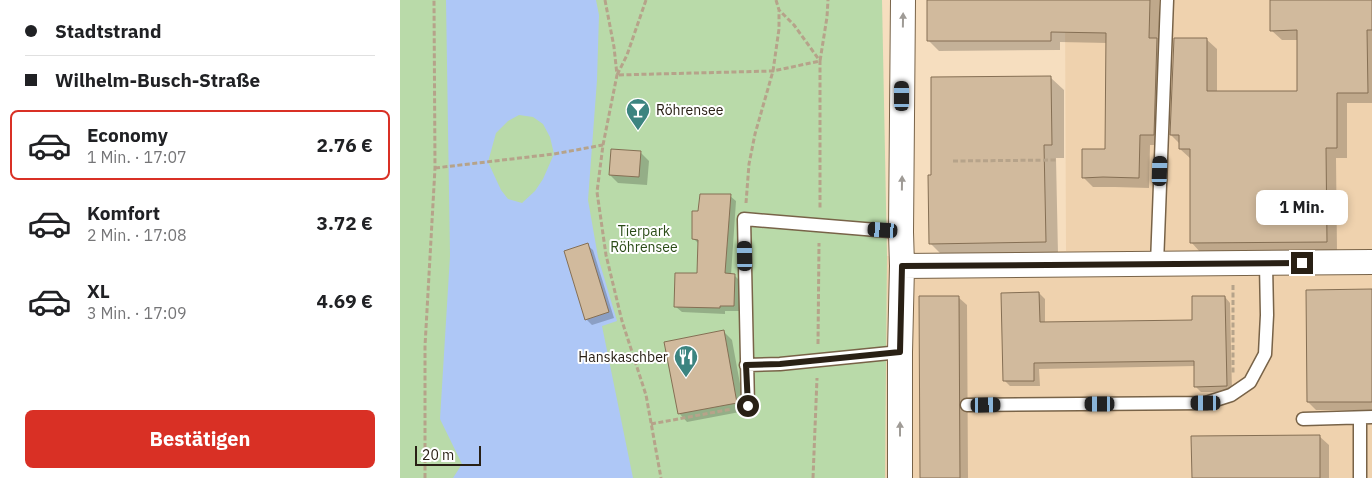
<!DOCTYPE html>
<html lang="de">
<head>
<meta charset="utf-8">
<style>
  body { margin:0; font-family:"IBM Plex Sans",sans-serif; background:#f6f6f6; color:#202124; height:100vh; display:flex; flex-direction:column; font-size:19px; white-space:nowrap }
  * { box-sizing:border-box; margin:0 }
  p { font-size:16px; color:#757577 }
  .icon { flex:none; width:28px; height:28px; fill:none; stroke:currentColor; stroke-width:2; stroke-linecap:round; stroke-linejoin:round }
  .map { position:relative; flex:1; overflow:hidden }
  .panel { display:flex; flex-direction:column; background:#fff; width:400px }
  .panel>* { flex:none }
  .top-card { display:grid; align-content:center; height:110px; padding:0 25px; background:#fff }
  .scale { position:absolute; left:15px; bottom:12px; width:66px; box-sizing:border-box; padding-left:5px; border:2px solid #292015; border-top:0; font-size:14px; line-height:18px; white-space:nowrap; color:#292015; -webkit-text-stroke:4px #fff; paint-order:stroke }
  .end { position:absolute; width:22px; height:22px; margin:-11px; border:6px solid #292015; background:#fff; box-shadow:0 0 0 2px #fff }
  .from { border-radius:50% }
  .bubble { position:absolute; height:35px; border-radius:8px; background:#fff; box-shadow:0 2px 8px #0003; font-size:16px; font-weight:700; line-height:35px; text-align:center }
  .car { position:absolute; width:15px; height:30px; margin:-15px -8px; border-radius:6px; box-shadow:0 0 4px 1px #0007; background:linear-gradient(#222 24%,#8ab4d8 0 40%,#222 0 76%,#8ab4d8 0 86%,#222 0) }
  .top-card b { display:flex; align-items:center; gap:18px; height:48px; font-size:19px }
  .top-card b+b { border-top:1px solid #e0e0e0 }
  .top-card i { width:12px; height:12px; background:#202124 }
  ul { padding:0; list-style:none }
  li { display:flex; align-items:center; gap:15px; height:70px; margin:0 10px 8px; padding:0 15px; border:2px solid transparent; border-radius:8px }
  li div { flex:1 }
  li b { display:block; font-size:19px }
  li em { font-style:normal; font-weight:700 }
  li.active { border-color:#d93025 }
  li>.icon { width:45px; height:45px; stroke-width:1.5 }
  .action { display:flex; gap:10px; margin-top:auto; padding:10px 25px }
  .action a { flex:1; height:58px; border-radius:8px; background:#d93025; color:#fff; font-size:20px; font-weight:700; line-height:58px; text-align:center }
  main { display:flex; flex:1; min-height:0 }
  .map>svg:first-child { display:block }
  .built { fill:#efd2ae }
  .green { fill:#b9daa9 }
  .water { fill:#aec7f6; fill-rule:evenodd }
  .shadow { fill:#0003 }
  .building { fill:#d1ba9d; stroke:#856f54 }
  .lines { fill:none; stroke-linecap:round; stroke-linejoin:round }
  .service-casing { stroke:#786348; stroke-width:15 }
  .minor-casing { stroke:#786348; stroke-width:26 }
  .path { stroke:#b6a38a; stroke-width:3; stroke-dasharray:5 2.5; stroke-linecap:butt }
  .service { stroke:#fff; stroke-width:12 }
  .minor { stroke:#fff; stroke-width:24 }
  .oneway { fill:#9f9b96 }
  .route { stroke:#292015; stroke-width:6 }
  .labels { text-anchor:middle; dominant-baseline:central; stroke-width:4; stroke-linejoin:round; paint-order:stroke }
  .poi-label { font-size:14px; fill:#292015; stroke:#fff; text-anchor:start }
  .park-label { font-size:14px; fill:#2b4c17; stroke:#fff }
</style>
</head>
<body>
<main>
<section class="panel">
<div class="top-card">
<b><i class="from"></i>Stadtstrand</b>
<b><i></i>Wilhelm-Busch-Straße</b>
</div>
<ul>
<li class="active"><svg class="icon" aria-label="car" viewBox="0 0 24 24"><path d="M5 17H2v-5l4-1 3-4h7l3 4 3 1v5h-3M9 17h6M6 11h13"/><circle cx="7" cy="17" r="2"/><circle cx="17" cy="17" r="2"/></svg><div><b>Economy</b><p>1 Min. · 17:07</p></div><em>2.76 €</em></li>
<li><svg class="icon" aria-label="car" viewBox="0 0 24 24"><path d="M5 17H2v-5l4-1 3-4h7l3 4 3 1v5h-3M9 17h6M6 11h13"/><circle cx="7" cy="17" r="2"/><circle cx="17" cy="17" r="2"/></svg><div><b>Komfort</b><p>2 Min. · 17:08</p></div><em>3.72 €</em></li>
<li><svg class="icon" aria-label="car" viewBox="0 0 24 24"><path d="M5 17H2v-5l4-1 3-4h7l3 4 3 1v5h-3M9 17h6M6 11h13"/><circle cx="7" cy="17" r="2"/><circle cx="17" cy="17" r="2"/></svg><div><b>XL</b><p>3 Min. · 17:09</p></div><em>4.69 €</em></li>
</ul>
<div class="action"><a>Bestätigen</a></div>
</section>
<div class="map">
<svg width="972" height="478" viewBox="0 0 972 478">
  <rect width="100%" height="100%" fill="#f6debf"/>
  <path class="built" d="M 665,0 L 972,0 L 972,478 L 485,478 L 487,256 L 666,251 Z"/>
  <path class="green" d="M 0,0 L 482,0 L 487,256 L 485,478 L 0,478 Z"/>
  <path class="water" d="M 46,0 L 196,0 L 199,15 L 197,80 L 188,200 L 198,257 L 217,321 L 202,326 L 233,478 L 53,478 L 62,464 L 40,419 L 50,256 ZM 119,115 L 133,117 L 143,124 L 150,137 L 154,154 L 143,179 L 135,191 L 122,203 L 108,199 L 101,190 L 88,162 L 96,133 L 108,121 Z"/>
  <path class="shadow" d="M 528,0 L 759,0 L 759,42 L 767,50 L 764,145 L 750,145 L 749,188 L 715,187 L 693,187 L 683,177 L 707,151 L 708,43 L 660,42 L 660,50 L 539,51 L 529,41 Z
    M 871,0 L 972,0 L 972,103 L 947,103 L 947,158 L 936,158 L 937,252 L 801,253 L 791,242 L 791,159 L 780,149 L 780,144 L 771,135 L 806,39 L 817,49 L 817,92 L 898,92 L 898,40 L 882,40 L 871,30 Z
    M 651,78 L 664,90 L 664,158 L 656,158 L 658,254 L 543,256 L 530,243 Z
    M 212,150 L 241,153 L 249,161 L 247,185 L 218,183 L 210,175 Z
    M 330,196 L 336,201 L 331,275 L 334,275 L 340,281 L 339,311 L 325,311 L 325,314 L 282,312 L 276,307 L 299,275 L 299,244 L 293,238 L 300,213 Z
    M 187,245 L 193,250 L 214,318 L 192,325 L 186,319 Z
    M 972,290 L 972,410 L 916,410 L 908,402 Z
    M 639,293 L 645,299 L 645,323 L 794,321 L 825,297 L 830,303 L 832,392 L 801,392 L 796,387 L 795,366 L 639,369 L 640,386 L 610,386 L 604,380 Z
    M 558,297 L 567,305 L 568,478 L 522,478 Z
    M 324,332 L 332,340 L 345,411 L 287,422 L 279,413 Z
    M 919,436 L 929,445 L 929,478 L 793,478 Z"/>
  <path class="building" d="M 527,0 L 750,0 L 749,38 L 757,38 L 754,135 L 740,135 L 739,178 L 703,177 L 682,178 L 682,149 L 705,149 L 706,33 L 651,32 L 651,41 L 527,41 Z
    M 870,0 L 972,0 L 972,30 L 967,30 L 968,93 L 937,93 L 937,148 L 926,148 L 927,242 L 790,243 L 790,149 L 779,149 L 779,135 L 770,135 L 774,38 L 807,38 L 807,91 L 897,91 L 897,30 L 870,31 Z
    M 651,76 L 652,145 L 644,145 L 646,242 L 529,244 L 528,175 L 531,175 L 531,77 Z
    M 211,149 L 241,151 L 239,177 L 209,175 Z
    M 300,194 L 331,194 L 325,273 L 335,274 L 334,306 L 320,306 L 320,308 L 274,307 L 275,273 L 297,273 L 298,240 L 292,239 L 292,211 L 298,211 Z
    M 188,243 L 209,312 L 185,320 L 164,251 Z
    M 972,289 L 972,402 L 907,402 L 906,290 Z
    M 639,292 L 640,322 L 792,320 L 792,296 L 825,296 L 827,386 L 794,387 L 794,361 L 634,363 L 634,381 L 603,381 L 601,293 Z
    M 519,296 L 559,296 L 560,478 L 520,478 Z
    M 324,330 L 337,403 L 278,414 L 264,342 Z
    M 920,435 L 920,478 L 792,478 L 791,436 Z"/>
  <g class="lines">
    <g class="service-casing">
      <path id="service" d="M 757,264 L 767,0
        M 346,365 L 380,364 L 500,352
        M 567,405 L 806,403 L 831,395 L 850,382 L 865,354 L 867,315 L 866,264
        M 348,406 L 344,219 L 501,232
        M 960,418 L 960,478
        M 903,419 L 972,417"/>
    </g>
    <g class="minor-casing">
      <path id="minor" d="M 502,266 L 972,262
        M 500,478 L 500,352 L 502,266 L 501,232 L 503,0"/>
    </g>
    <path class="path" d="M 205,0 L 214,47 L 217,75 L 203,145 L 197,192 L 206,255 L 222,321 L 246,395 L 261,478
      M 246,0 L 227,55 L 217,75 L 373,71 L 420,61 L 427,17 L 428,0
      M 376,0 L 379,10 L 394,25 L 420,61 L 420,209
      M 553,161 L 658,160
      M 35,168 L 154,154 L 203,145
      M 346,203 L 349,164 L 355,134 L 373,71 L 379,29 L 379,11
      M 833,285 L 833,373
      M 418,344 L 419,243
      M 251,424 L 332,409
      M 25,478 L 25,346 L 35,168 L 34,0
      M 413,478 L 417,378"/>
    <use href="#service" class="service"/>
    <use href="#minor" class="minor"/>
  </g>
  <defs><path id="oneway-solid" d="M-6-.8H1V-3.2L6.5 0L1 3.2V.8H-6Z" transform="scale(1.25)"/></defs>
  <g class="oneway">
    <use href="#oneway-solid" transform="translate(503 20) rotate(-89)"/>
    <use href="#oneway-solid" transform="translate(502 183) rotate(-89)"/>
    <use href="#oneway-solid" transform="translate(500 429) rotate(-90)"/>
  </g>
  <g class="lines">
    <path class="route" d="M 348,406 L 346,365 L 380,364 L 500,352 L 502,266 L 902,263"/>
  </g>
  <defs>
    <g id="bar-pin" transform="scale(1.25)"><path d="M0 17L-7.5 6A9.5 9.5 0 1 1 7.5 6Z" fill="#3c8480" stroke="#fff"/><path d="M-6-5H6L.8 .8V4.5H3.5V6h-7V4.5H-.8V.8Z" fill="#fff"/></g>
    <g id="restaurant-pin" transform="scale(1.25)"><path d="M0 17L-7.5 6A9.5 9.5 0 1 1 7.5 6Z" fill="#3c8480" stroke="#fff"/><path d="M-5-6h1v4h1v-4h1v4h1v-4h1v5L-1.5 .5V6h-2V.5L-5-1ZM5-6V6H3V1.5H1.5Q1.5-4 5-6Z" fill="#fff"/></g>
  </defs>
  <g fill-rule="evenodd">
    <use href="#bar-pin" x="238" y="110"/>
    <use href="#restaurant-pin" x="286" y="357"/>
  </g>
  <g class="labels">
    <g class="poi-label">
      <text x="256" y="110">Röhrensee</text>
      <text x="268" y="357" text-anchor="end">Hanskaschber</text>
    </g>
    <g class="park-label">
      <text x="244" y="231">Tierpark<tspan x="244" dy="16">Röhrensee</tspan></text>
    </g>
  </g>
</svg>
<div class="scale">20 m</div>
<i class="end from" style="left:348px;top:406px"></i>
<i class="end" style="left:902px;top:263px"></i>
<div class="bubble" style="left:856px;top:190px;width:92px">1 Min.</div>
<i class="car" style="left:502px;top:96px;rotate:0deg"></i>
<i class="car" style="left:760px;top:171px;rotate:2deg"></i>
<i class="car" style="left:483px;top:230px;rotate:274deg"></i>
<i class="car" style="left:345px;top:256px;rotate:359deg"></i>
<i class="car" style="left:806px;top:403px;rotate:270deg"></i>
<i class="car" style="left:700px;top:404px;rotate:270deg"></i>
<i class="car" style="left:586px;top:405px;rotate:89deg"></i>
</div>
</main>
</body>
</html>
